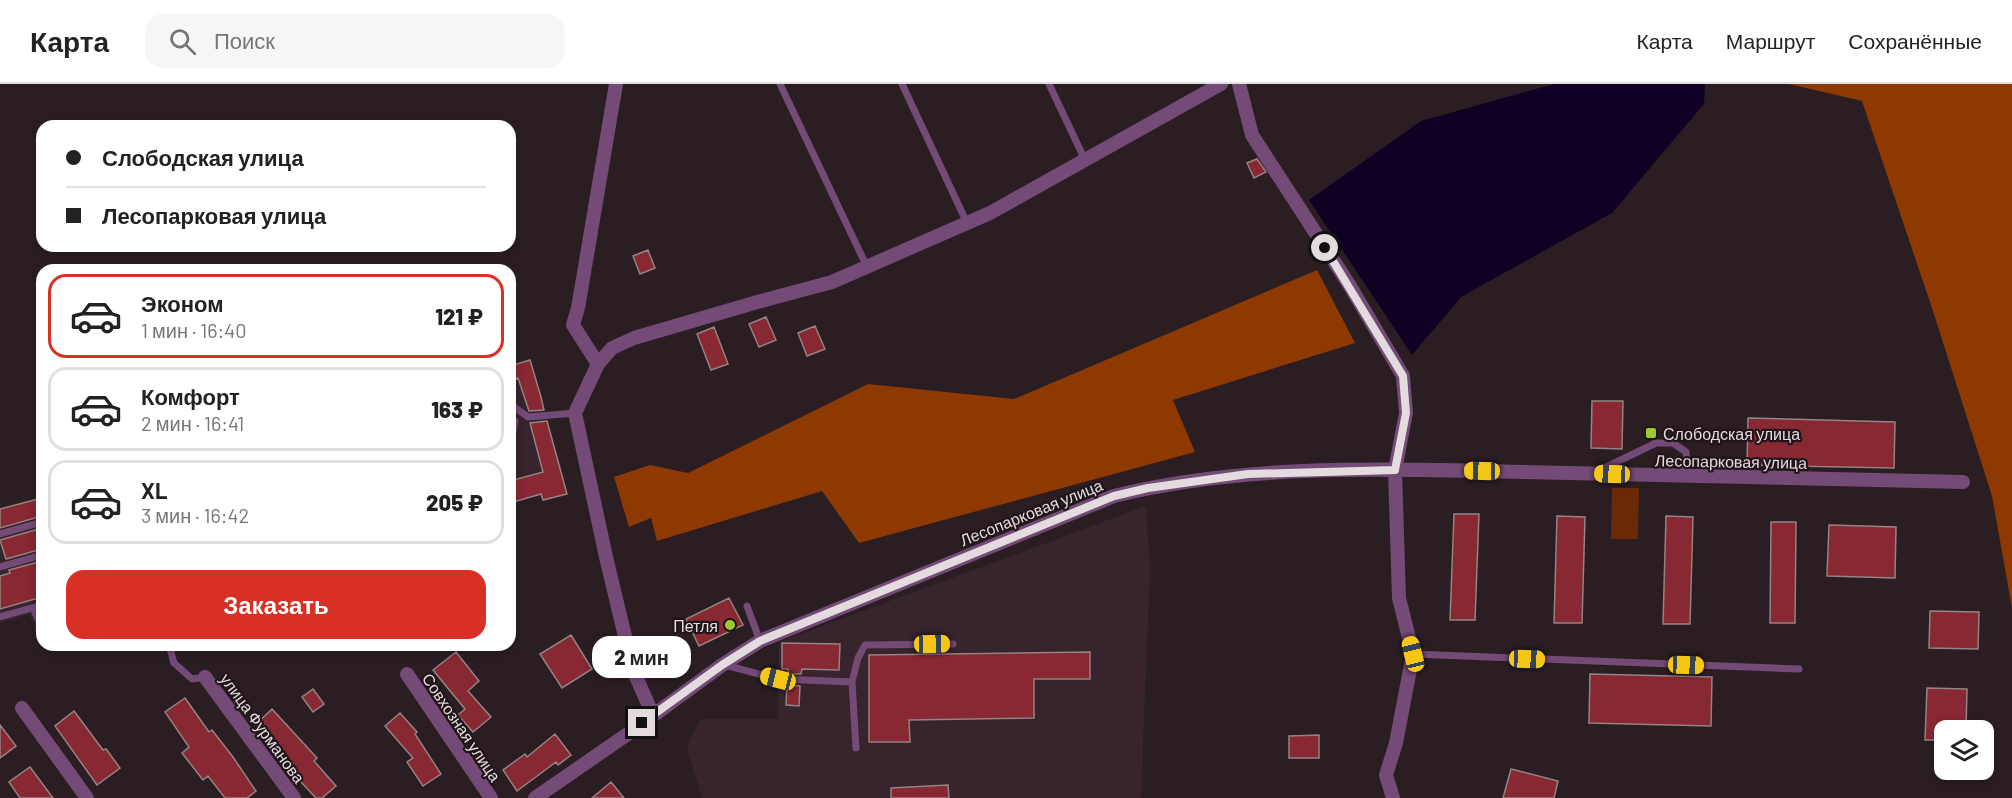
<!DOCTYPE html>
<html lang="ru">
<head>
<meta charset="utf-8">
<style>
  body { margin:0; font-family:Barlow,sans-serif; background:#f6f6f6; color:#222; height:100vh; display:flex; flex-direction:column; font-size:22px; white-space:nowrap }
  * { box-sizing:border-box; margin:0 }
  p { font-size:20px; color:#767676 }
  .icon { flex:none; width:33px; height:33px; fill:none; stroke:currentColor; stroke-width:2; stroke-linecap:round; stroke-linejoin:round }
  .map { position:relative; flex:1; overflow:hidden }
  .sheet { position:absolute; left:36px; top:180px; width:480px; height:387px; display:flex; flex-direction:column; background:#fff; border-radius:18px; box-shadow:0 3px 9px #0003 }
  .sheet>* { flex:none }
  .hud { position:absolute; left:36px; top:36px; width:480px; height:132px; border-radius:18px; box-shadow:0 3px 9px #0003; display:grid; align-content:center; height:132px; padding:0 30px; background:#fff }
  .controls { position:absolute; left:1934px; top:636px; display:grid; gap:12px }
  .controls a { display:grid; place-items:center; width:60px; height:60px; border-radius:12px; background:#fff; box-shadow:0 3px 9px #0003; font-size:30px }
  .end { position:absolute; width:27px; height:27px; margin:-14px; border:8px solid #e4dbdf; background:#111; box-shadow:0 0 0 3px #111 }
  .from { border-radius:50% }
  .bubble { position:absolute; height:42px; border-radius:18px; background:#fff; box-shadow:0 3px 9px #0003; font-size:20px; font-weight:800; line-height:42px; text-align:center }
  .car { position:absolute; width:18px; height:36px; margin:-18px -9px; border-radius:8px; box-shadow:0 0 4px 2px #0007; background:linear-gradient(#f5c518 24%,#345 0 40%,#f5c518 0 76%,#345 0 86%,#f5c518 0) }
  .hud b { display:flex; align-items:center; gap:21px; height:57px; font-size:22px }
  .hud b+b { border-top:2px solid #e0e0e0 }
  .hud i { width:15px; height:15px; background:#222 }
  ul { padding:10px 0 0; list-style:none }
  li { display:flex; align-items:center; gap:18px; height:84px; margin:0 12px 9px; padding:0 18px; border:3px solid #e0e0e0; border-radius:18px }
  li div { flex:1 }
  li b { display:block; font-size:22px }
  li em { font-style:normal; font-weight:800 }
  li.current { border-color:#d93025 }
  li>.icon { width:54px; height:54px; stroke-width:1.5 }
  .action { display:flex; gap:12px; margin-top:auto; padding:12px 30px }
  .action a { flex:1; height:69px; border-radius:18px; background:#d93025; color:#fff; font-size:24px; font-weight:800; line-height:69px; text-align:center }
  header { display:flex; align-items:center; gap:36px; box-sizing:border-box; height:84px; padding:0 30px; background:#fff; border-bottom:2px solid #e0e0e0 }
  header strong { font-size:28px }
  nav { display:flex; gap:33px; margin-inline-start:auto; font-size:21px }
  .search { width:420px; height:54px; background:#f6f6f6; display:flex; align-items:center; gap:15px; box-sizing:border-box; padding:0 21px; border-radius:18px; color:#767676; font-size:22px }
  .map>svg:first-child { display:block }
  .built { fill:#37242c }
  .green { fill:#692a05 }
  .forest { fill:#8e3902 }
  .water { fill:#0f0024 }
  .building { fill:#872833; stroke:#948383; stroke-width:1.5 }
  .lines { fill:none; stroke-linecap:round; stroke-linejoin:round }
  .service { stroke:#744a76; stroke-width:7 }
  .minor { stroke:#744a76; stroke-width:14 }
  .route { stroke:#e4dbdf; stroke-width:8 }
  .poi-dot { fill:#9dca30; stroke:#21151a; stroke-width:2 }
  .labels { text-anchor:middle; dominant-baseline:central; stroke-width:4.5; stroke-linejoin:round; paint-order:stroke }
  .poi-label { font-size:16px; fill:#e4dbdf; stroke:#21151a; text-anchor:start }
  .street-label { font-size:16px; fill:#e4dbdf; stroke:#21151a }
</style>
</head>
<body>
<header>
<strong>Карта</strong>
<div class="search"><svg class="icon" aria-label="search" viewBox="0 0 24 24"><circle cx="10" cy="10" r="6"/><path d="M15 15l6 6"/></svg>Поиск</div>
<nav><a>Карта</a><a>Маршрут</a><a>Сохранённые</a></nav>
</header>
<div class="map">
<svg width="2012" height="714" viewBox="0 0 2012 714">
  <rect width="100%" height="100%" fill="#2a1e23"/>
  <path class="built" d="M 530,276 L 567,410 L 543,416 L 541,411 L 510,419 L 510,282 Z
    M 42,414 L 42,546 L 36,547 L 29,530 L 0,539 L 0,425 Z
    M 1146,422 L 1150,485 L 1141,714 L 702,714 L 687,664 L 700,635 L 778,635 L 779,558 Z"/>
  <path class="green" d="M 1612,404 L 1639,404 L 1638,455 L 1611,455 Z"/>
  <path class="forest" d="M 1789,0 L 2012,0 L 2012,524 L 1992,412 L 1932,224 L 1862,17 Z
    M 1317,186 L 1355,259 L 1173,316 L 1195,368 L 859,459 L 822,407 L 657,457 L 651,434 L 629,443 L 614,393 L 650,381 L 688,389 L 868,300 L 1014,315 Z"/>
  <path class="water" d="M 1554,0 L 1705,0 L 1704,20 L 1612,129 L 1461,213 L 1412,271 L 1309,116 L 1421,37 Z"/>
  <path class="building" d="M 1257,75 L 1266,88 L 1254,94 L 1247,79 Z
    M 648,166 L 655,184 L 640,190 L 633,172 Z
    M 766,233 L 776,256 L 759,263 L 749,240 Z
    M 815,242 L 825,265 L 807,272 L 798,249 Z
    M 714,243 L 728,280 L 711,286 L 697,250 Z
    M 530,276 L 541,313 L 544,326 L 529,327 L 518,294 L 510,297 L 510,282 Z
    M 1592,317 L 1623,317 L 1622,365 L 1591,364 Z
    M 1748,334 L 1895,338 L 1894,384 L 1747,381 Z
    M 547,337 L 567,410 L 543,416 L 541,410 L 510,419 L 510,397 L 543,388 L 530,339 Z
    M 42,414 L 42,432 L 0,444 L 0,425 Z
    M 1454,430 L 1479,430 L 1475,536 L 1450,536 Z
    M 1557,432 L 1585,433 L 1582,539 L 1554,539 Z
    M 1666,432 L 1693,433 L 1690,540 L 1663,540 Z
    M 1771,438 L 1796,438 L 1795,539 L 1770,539 Z
    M 1829,441 L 1896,443 L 1895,494 L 1827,492 Z
    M 42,444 L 42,465 L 6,475 L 0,456 Z
    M 42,477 L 42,513 L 0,525 L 0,492 L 10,489 L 9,486 Z
    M 729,514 L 743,541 L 699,562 L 686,535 Z
    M 1930,527 L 1979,528 L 1978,565 L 1929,564 Z
    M 571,551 L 592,585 L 562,604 L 540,570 Z
    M 782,559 L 840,560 L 839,586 L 802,585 L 801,590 L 788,590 L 788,585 L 782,585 Z
    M 456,568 L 479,597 L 468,607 L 491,633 L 473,648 L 458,631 L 465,625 L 433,586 Z
    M 1090,568 L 1090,595 L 1034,595 L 1034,634 L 909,636 L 910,658 L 869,658 L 869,571 Z
    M 1590,590 L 1712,593 L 1711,642 L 1589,639 Z
    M 787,601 L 800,602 L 799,622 L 786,621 Z
    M 1927,604 L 1967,605 L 1966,646 L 1944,646 L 1944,656 L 1925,656 Z
    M 313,605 L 324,620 L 313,628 L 302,613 Z
    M 185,614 L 209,648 L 212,646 L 233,673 L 256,707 L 247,714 L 225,714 L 208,692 L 203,696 L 182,669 L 189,663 L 165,628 Z
    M 272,625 L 317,674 L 314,677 L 336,702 L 322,714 L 316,714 L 300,697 L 303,694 L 256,640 Z
    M 74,627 L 103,666 L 106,665 L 120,684 L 97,701 L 55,642 Z
    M 400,629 L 417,648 L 415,650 L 441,690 L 423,702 L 407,678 L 413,674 L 385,642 Z
    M 0,641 L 16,662 L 0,674 Z
    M 555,650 L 571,671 L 558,681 L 556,678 L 517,707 L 503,686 L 525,670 L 527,673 Z
    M 1319,651 L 1319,674 L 1289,674 L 1289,652 Z
    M 30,683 L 53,714 L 20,714 L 9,698 Z
    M 1511,685 L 1558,697 L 1554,714 L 1503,714 Z
    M 611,698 L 624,714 L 592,714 Z
    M 948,701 L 949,714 L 891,714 L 891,704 Z"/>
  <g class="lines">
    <path class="service" d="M 780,0 L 867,183
      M 902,0 L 967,139
      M 1049,0 L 1085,76
      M 510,320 L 528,333 L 575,329
      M 510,360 L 515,337
      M 1600,386 L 1656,359 L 1673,359 L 1686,368 L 1687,378 L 1677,391
      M 0,450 L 42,438
      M 0,483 L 42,471
      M 747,522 L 760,557
      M 33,524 L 42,544
      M 0,533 L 42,521
      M 169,561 L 174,579 L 192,595 L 205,593
      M 1413,570 L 1799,585
      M 725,581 L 778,595 L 852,598 L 856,664
      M 852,598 L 858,574 L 865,561 L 953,560"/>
    <path class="minor" d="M 1239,0 L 1252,51 L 1350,202 L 1403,292 L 1406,329 L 1395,386 L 1399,514 L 1413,570 L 1396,659 L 1386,691 L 1393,714
      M 598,280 L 573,241 L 578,224 L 616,0
      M 407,590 L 491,714
      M 205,593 L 294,714
      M 22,624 L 87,714
      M 653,631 L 633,586 L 606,473 L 575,329 L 598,280 L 612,264 L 634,254 L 754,219 L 832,198 L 990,129 L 1221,0
      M 535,714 L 632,647 L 722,581 L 760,557 L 1114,412 C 1247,379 1388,385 1524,388 C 1670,391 1816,395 1963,398"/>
  </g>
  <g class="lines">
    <path class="route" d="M 642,639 L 722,581 L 760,557 L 1114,412 L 1148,404 L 1248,390 L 1395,386 L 1406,329 L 1403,292 L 1325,164"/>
  </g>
  <g class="poi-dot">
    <rect x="1645" y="343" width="12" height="12" rx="3"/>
    <circle cx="730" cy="541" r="6"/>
  </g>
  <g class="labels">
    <g class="poi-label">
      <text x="1663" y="349">Слободская улица</text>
      <text x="718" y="541" text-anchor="end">Петля</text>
    </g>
    <g class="street-label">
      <text transform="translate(1731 377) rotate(1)">Лесопарковая улица</text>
      <text transform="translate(1031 428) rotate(-22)">Лесопарковая улица</text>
      <text transform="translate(462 643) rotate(56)">Совхозная улица</text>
      <text transform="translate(263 644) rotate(54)">улица Фурманова</text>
    </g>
  </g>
</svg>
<div class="controls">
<a><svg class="icon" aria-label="layers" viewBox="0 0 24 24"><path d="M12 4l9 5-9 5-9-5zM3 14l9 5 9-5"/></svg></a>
</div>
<i class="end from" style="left:1325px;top:164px"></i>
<i class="end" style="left:642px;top:639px"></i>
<div class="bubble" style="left:592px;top:552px;width:99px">2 мин</div>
<i class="car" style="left:1482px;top:387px;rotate:271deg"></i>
<i class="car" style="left:1612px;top:390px;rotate:272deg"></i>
<i class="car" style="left:932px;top:560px;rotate:89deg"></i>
<i class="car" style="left:1413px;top:570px;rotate:346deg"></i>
<i class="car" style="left:1527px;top:575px;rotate:92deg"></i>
<i class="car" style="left:1686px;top:581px;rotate:92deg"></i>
<i class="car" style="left:778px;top:595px;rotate:284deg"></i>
<div class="hud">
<b><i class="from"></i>Слободская улица</b>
<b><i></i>Лесопарковая улица</b>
</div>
<section class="sheet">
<ul>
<li class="current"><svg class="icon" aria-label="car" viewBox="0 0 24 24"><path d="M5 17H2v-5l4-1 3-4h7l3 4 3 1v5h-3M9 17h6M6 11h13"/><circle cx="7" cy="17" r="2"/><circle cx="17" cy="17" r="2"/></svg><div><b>Эконом</b><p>1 мин · 16:40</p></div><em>121 ₽</em></li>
<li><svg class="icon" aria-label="car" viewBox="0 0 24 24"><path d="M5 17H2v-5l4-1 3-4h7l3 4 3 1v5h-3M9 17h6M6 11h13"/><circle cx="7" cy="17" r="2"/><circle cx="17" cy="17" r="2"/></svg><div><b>Комфорт</b><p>2 мин · 16:41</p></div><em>163 ₽</em></li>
<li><svg class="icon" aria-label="car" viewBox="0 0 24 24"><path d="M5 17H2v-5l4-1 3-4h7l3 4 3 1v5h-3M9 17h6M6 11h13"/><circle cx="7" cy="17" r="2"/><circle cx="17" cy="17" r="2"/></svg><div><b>XL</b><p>3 мин · 16:42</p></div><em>205 ₽</em></li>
</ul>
<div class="action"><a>Заказать</a></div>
</section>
</div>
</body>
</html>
